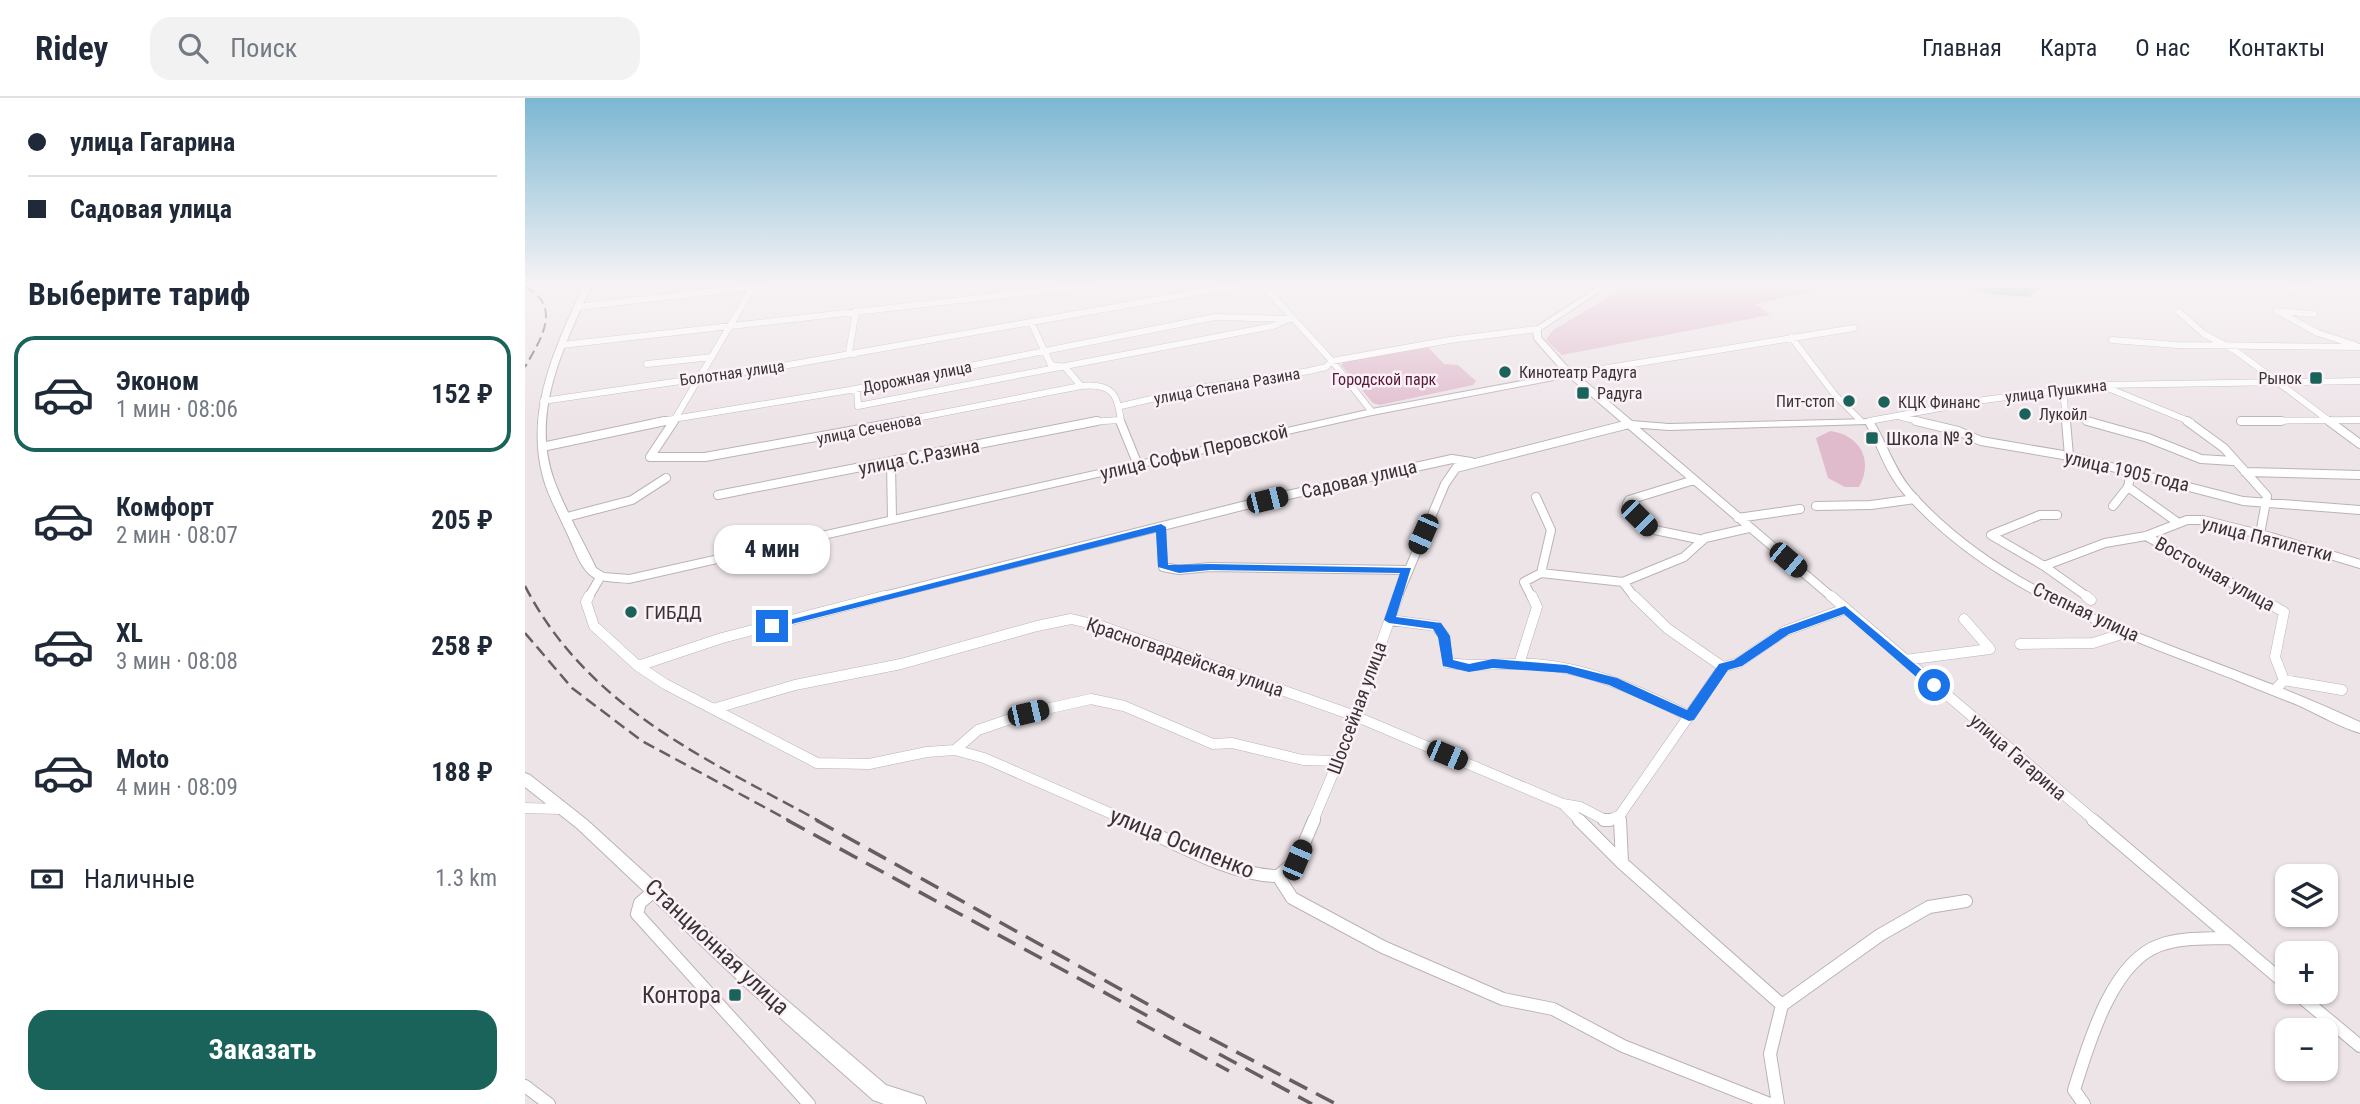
<!DOCTYPE html>
<html lang="ru">
<head>
<meta charset="utf-8">
<style>
  body { margin:0; font-family:"Roboto Condensed",sans-serif; background:#f2f2f3; color:#1f2937; height:100vh; display:flex; flex-direction:column; font-size:26px; white-space:nowrap }
  * { box-sizing:border-box; margin:0 }
  p { font-size:23px; color:#747a83 }
  .icon { flex:none; width:38px; height:38px; fill:none; stroke:currentColor; stroke-width:2; stroke-linecap:round; stroke-linejoin:round }
  .map { position:relative; flex:1; overflow:hidden }
  .sheet { display:flex; flex-direction:column; background:#fff; width:525px }
  .sheet>* { flex:none }
  .banner { display:grid; align-content:center; height:154px; padding:0 28px; background:#fff }
  .controls { position:absolute; left:1750px; top:766px; display:grid; gap:14px }
  .controls a { display:grid; place-items:center; width:63px; height:63px; border-radius:14px; background:#fff; box-shadow:0 2px 5px #0004; font-size:35px }
  .end { position:absolute; width:32px; height:32px; margin:-16px; border:9px solid #1a73e8; background:#fff; box-shadow:0 0 0 4px #fff }
  .from { border-radius:50% }
  .bubble { position:absolute; height:49px; border-radius:21px; background:#fff; box-shadow:0 2px 5px #0004; font-size:23px; font-weight:700; line-height:49px; text-align:center }
  .car { position:absolute; width:21px; height:42px; margin:-21px -10px; border-radius:9px; box-shadow:0 0 5px 2px #0007; background:linear-gradient(#222 24%,#8ab4d8 0 40%,#222 0 76%,#8ab4d8 0 86%,#222 0) }
  .banner b { display:flex; align-items:center; gap:24px; height:66px; font-size:26px }
  .banner b+b { border-top:2px solid #e0e1e3 }
  .banner i { width:18px; height:18px; background:#1f2937 }
  ul { padding:0; list-style:none }
  li { display:flex; align-items:center; gap:21px; height:116px; margin:0 14px 10px; padding:0 14px; border:4px solid transparent; border-radius:21px }
  li div { flex:1 }
  li b { display:block; font-size:26px }
  li em { font-style:normal; font-weight:700 }
  li.selected { border-color:#1a635a }
  li>.icon { width:63px; height:63px; stroke-width:1.5 }
  h2 { padding:0 28px; font-size:32px; line-height:84px }
  .pay { display:flex; align-items:center; gap:18px; height:77px; padding:0 28px; font-size:26px }
  .pay p { margin-inline-start:auto }
  .primary-button { display:flex; gap:14px; margin-top:auto; padding:14px 28px }
  .primary-button a { flex:1; height:80px; border-radius:21px; background:#1a635a; color:#fff; font-size:28px; font-weight:700; line-height:80px; text-align:center }
  header { display:flex; align-items:center; gap:42px; box-sizing:border-box; height:98px; padding:0 35px; background:#fff; border-bottom:2px solid #e0e1e3 }
  header strong { font-size:33px }
  nav { display:flex; gap:38px; margin-inline-start:auto; font-size:24px }
  .search { width:490px; height:63px; background:#f2f2f3; display:flex; align-items:center; gap:18px; box-sizing:border-box; padding:0 24px; border-radius:21px; color:#747a83; font-size:26px }
  main { display:flex; flex:1; min-height:0 }
  .map>svg:first-child { display:block }
  .green { fill:#e0bbcc }
  .water { fill:#78bbb0 }
  .lines { fill:none; stroke-linecap:round; stroke-linejoin:round }
  .minor-far3-casing { stroke:#bbb2b6; stroke-width:7 }
  .minor-far2-casing { stroke:#bbb2b6; stroke-width:10 }
  .minor-far1-casing { stroke:#bbb2b6; stroke-width:11 }
  .minor-casing { stroke:#bbb2b6; stroke-width:14 }
  .major-casing { stroke:#bbb2b6; stroke-width:2 }
  .minor-far3 { stroke:#fff; stroke-width:6 }
  .minor-far2 { stroke:#fff; stroke-width:8 }
  .minor-far1 { stroke:#fff; stroke-width:10 }
  .minor { stroke:#fff; stroke-width:12 }
  .major { fill:#fff; fill-rule:evenodd }
  .rail-far2 { stroke:#655f62; stroke-width:2; stroke-dasharray:10 5; stroke-linecap:butt }
  .rail-far1 { stroke:#655f62; stroke-width:2.5; stroke-dasharray:12 6; stroke-linecap:butt }
  .rail { stroke:#655f62; stroke-width:3.5; stroke-dasharray:20 10; stroke-linecap:butt }
  .route { fill:#1a73e8 }
  .poi-dot { fill:#1a635a; stroke:#fbf1f6; stroke-width:2.5 }
  .labels { text-anchor:middle; dominant-baseline:central; stroke-width:5; stroke-linejoin:round; paint-order:stroke }
  .far-poi-label { font-size:16px; fill:#383436; stroke:#fbf1f6; text-anchor:start }
  .far-street-label { font-size:16px; fill:#383436; stroke:#fbf1f6 }
  .far-park-label { font-size:16px; fill:#57193d; stroke:#fbf1f6 }
  .poi-label { font-size:19px; fill:#383436; stroke:#fbf1f6; text-anchor:start }
  .street-label { font-size:19px; fill:#383436; stroke:#fbf1f6 }
  .near-street-label { font-size:23px; fill:#383436; stroke:#fbf1f6 }
  .near-poi-label { font-size:23px; fill:#383436; stroke:#fbf1f6; text-anchor:end }
</style>
</head>
<body>
<header>
<strong>Ridey</strong>
<div class="search"><svg class="icon" aria-label="search" viewBox="0 0 24 24"><circle cx="10" cy="10" r="6"/><path d="M15 15l6 6"/></svg>Поиск</div>
<nav><a>Главная</a><a>Карта</a><a>О нас</a><a>Контакты</a></nav>
</header>
<main>
<section class="sheet">
<div class="banner">
<b><i class="from"></i>улица Гагарина</b>
<b><i></i>Садовая улица</b>
</div>
<h2>Выберите тариф</h2>
<ul>
<li class="selected"><svg class="icon" aria-label="car" viewBox="0 0 24 24"><path d="M5 17H2v-5l4-1 3-4h7l3 4 3 1v5h-3M9 17h6M6 11h13"/><circle cx="7" cy="17" r="2"/><circle cx="17" cy="17" r="2"/></svg><div><b>Эконом</b><p>1 мин · 08:06</p></div><em>152 ₽</em></li>
<li><svg class="icon" aria-label="car" viewBox="0 0 24 24"><path d="M5 17H2v-5l4-1 3-4h7l3 4 3 1v5h-3M9 17h6M6 11h13"/><circle cx="7" cy="17" r="2"/><circle cx="17" cy="17" r="2"/></svg><div><b>Комфорт</b><p>2 мин · 08:07</p></div><em>205 ₽</em></li>
<li><svg class="icon" aria-label="car" viewBox="0 0 24 24"><path d="M5 17H2v-5l4-1 3-4h7l3 4 3 1v5h-3M9 17h6M6 11h13"/><circle cx="7" cy="17" r="2"/><circle cx="17" cy="17" r="2"/></svg><div><b>XL</b><p>3 мин · 08:08</p></div><em>258 ₽</em></li>
<li><svg class="icon" aria-label="car" viewBox="0 0 24 24"><path d="M5 17H2v-5l4-1 3-4h7l3 4 3 1v5h-3M9 17h6M6 11h13"/><circle cx="7" cy="17" r="2"/><circle cx="17" cy="17" r="2"/></svg><div><b>Moto</b><p>4 мин · 08:09</p></div><em>188 ₽</em></li>
</ul>
<div class="pay"><svg class="icon" aria-label="cash" viewBox="0 0 24 24"><path d="M3 7h18v10H3z"/><circle cx="12" cy="12" r="2"/></svg>Наличные<p>1.3 km</p></div>
<div class="primary-button"><a>Заказать</a></div>
</section>
<div class="map">
<svg width="1835" height="1006" viewBox="0 0 1835 1006">
  <rect width="100%" height="100%" fill="#ede4e8"/>
  <path class="green" d="M 1108,185 L 1312,185 L 1317,187 L 1231,206 L 1245,217 L 1037,257 L 1021,242 L 1028,232 Z
    M 902,248 L 919,266 L 933,267 L 951,283 L 948,287 L 855,307 L 848,305 L 816,267 L 820,263 Z
    M 1305,333 C 1335,337 1349,362 1334,389 L 1320,389 L 1303,380 L 1291,340 Z"/>
  <path class="water" d="M 1417,185 L 1521,185 L 1503,199 L 1469,196 Z"/>
  <g class="lines">
    <g class="minor-far3-casing">
      <path id="minor-far3" d="M 736,185 L 807,263 L 847,314
        M 1766,190 L 1799,185
        M 53,209 L 261,185
        M 1654,214 L 1679,236 L 1711,253 L 1806,324
        M 1789,216 L 1752,213 L 1793,235 L 1830,247
        M 506,224 L 526,267 L 540,269 L 556,288 C 588,285 593,297 596,324
        M 1266,239 L 1310,297 L 1336,323
        M 1587,242 L 1652,247 L 1835,249
        M 37,247 L 586,185
        M 330,256 L 324,254 L 331,213
        M 122,266 L 187,259
        M 1046,276 L 1329,230
        M 1578,288 L 1666,324
        M 332,291 L 333,308 L 748,228 L 761,222
        M 1538,291 L 1541,324
        M 18,303 L 252,269 L 726,185
        M 596,308 L 674,290 L 784,273 L 801,269 L 807,263 L 925,242 L 1012,231
        M 1542,317 L 1568,324
        M 1376,319 L 1398,324
        M 1344,323 L 1459,302 L 1576,287 L 1835,283
        M 1716,323 L 1835,322
        M 130,324 L 325,292 L 690,219 L 768,221
        M 148,324 L 228,189
        M 371,324 L 556,288
        M 563,324 L 595,322"/>
    </g>
    <g class="minor-far2-casing">
      <path id="minor-far2" d="M 149,323 L 125,359 L 180,359 L 380,323
        M 595,323 L 613,367
        M 1391,323 L 1433,333 L 1456,343 L 1544,358 L 1718,403 L 1835,412
        M 1541,323 L 1544,358
        M 1562,323 L 1623,340 L 1676,361 L 1708,363
        M 1662,323 L 1699,350 L 1742,398 L 1735,436
        M 1716,323 L 1756,323
        M 1804,323 L 1835,346
        M 17,349 L 140,323
        M 366,365 L 367,421
        M 1606,374 L 1603,389 L 1652,424
        M 1720,374 L 1835,377
        M 1169,382 L 1104,402 L 1102,406 L 1125,431 L 1178,442
        M 193,397 L 572,323
        M 1011,399 L 1026,432 L 1016,475
        M 1291,408 L 1346,407 L 1390,401
        M 1588,408 L 1603,389
        M 42,419 L 107,402 L 141,380
        M 1213,420 L 1275,411
        M 636,429 L 638,469 L 654,472 L 685,469 L 882,472
        M 1621,438 L 1734,500
        M 1519,468 L 1466,437 L 1515,417 L 1532,417
        M 1098,484 L 1110,500
        M 63,500 L 76,478
        M 351,500 L 749,400 L 927,361 L 946,364
        M 872,500 L 920,386 L 931,370 L 1104,326 L 1308,500
        M 1007,500 L 999,484 L 1016,475 L 1098,484 L 1159,459 L 1180,440 L 1224,430
        M 1564,500 L 1519,468 L 1580,445 L 1621,438 L 1662,422 L 1678,422 L 1746,439 L 1835,466"/>
    </g>
    <g class="minor-far1-casing">
      <path id="minor-far1" d="M 64,498 L 61,504 L 69,528 L 113,568 L 140,586 L 292,665 L 344,666 L 402,654 L 430,652 L 459,660 L 603,723
        M 1109,498 L 1143,531 L 1198,569
        M 1306,498 L 1570,723
        M 1561,498 L 1566,502
        M 1731,498 L 1759,514 L 1750,559 L 1759,582 L 1750,592
        M 865,522 L 911,528 L 919,538 L 923,565 C 952,570 981,564 1010,566 C 1065,570 1116,594 1164,618
        M 1495,546 L 1568,545 L 1603,534
        M 1380,562 L 1465,551 L 1439,521
        M 994,566 L 1012,509 L 1007,498
        M 113,568 L 197,540 L 359,498
        M 1759,582 L 1817,592
        M 188,611 L 270,587 L 376,566 L 512,528 L 546,521 L 576,528 L 830,618 L 1038,706
        M 430,652 L 453,632 L 503,615 L 566,601 L 599,608 L 688,646 L 707,645 L 778,662 L 813,663
        M 0,710 L 35,711
        M 1095,717 L 1095,723
        M 788,723 L 822,642 L 873,498
        M 1055,723 L 1038,706 L 1055,709 L 1082,723 L 1095,717 L 1198,569 L 1213,565 L 1260,533 L 1320,511"/>
    </g>
    <g class="minor-casing">
      <path id="minor" d="M 599,722 C 644,741 704,778 753,778
        M 1054,722 L 1097,765 L 1257,907 L 1245,956 L 1253,1006
        M 1079,722 L 1085,722
        M 1095,722 L 1097,765
        M 1568,722 L 1762,887
        M 753,778 L 772,762 L 789,722
        M 753,778 L 767,800 L 858,849 L 978,901 L 1028,911 L 1098,948 L 1245,1006
        M 130,792 L 115,805 L 112,816 L 284,1006
        M 1770,894 L 1835,948
        M 1257,907 L 1355,837 L 1404,809 L 1441,803
        M 0,988 L 24,1006
        M 1559,1006 L 1549,992 C 1563,948 1586,864 1635,847 C 1657,839 1682,841 1705,840"/>
    </g>
    <g class="major-casing">
      <path id="major" d="M 56,185 L 64,185 L 65,191 C 38,250 5,316 29,382 C 40,412 57,441 71,470 L 79,475 L 104,477 L 847,311 L 1039,275 L 1009,241 L 1008,231 L 1079,185 L 1088,185 L 1016,232 L 1016,239 L 1041,267 L 1107,323 L 1144,326 L 1347,321 C 1361,343 1369,371 1386,391 C 1472,490 1604,531 1722,577 C 1760,591 1798,607 1835,624 L 1835,635 C 1815,629 1796,618 1777,609 C 1756,600 1734,592 1713,583 C 1595,537 1465,495 1379,396 C 1361,376 1353,349 1341,326 L 1144,332 L 1104,329 L 1101,328 L 1044,279 L 847,317 L 104,485 C 94,484 82,484 72,481 C 55,474 49,448 41,433 C 33,415 23,398 18,379 C 0,313 30,250 57,191 Z
        M 0,675 L 5,677 L 62,722 L 230,875 L 361,987 L 398,999 L 401,1006 L 359,1006 L 348,1002 L 218,887 L 52,730 L 0,689 Z"/>
    </g>
    <use href="#minor-far3" class="minor-far3"/>
    <use href="#minor-far2" class="minor-far2"/>
    <use href="#minor-far1" class="minor-far1"/>
    <use href="#minor" class="minor"/>
    <use href="#major" class="major"/>
    <path class="rail-far2" d="M 0,189 C 38,208 16,241 0,269"/>
    <path class="rail-far1" d="M 0,488 C 63,610 180,660 294,723
      M 0,535 L 47,590 L 117,643 L 265,723"/>
    <path class="rail" d="M 262,722 L 630,922
      M 291,722 L 660,927 L 811,1006
      M 612,923 L 704,973
      M 694,956 L 787,1006"/>
  </g>
  <linearGradient id="sky" x2="0" y2="1"><stop stop-color="#7bb7d2"/><stop offset="0.57" stop-color="#f7f3f5"/><stop offset="1" stop-color="#f7f3f5" stop-opacity="0"/></linearGradient>
  <rect width="1835" height="326" fill="url(#sky)"/>
  <path class="route" d="M 636,426 L 641,429 L 643,467 L 685,466 L 886,470 L 871,519 L 916,525 L 925,538 L 928,562 L 944,566 L 968,561 L 1041,567 L 1092,580 L 1162,612 L 1194,566 L 1209,562 L 1255,531 L 1320,508 L 1415,587 L 1404,590 L 1319,516 L 1264,536 L 1217,568 L 1203,572 L 1169,622 L 1164,623 L 1084,587 L 1041,575 L 968,570 L 944,574 L 918,568 L 913,539 L 908,531 L 864,525 L 859,522 L 875,475 L 685,472 L 654,475 L 633,469 L 631,434 L 247,531 L 241,528 Z"/>
  <g class="poi-dot">
    <circle cx="980" cy="274" r="7"/>
    <rect x="1784" y="273" width="14" height="14" rx="3.5"/>
    <rect x="1051" y="288" width="14" height="14" rx="3.5"/>
    <circle cx="1324" cy="303" r="7"/>
    <circle cx="1359" cy="304" r="7"/>
    <circle cx="1500" cy="316" r="7"/>
    <rect x="1340" y="333" width="14" height="14" rx="3.5"/>
    <circle cx="106" cy="514" r="7"/>
    <rect x="203" y="890" width="14" height="14" rx="3.5"/>
  </g>
  <g class="labels">
    <g class="far-poi-label">
      <text x="994" y="274">Кинотеатр Радуга</text>
      <text x="1777" y="280" text-anchor="end">Рынок</text>
      <text x="1072" y="295">Радуга</text>
      <text x="1310" y="303" text-anchor="end">Пит-стоп</text>
      <text x="1373" y="304">КЦК Финанс</text>
      <text x="1514" y="316">Лукойл</text>
    </g>
    <g class="far-street-label">
      <text transform="translate(207 275) rotate(-8)">Болотная улица</text>
      <text transform="translate(392 279) rotate(-11)">Дорожная улица</text>
      <text transform="translate(702 288) rotate(-10)">улица Степана Разина</text>
      <text transform="translate(1531 293) rotate(-7)">улица Пушкина</text>
      <text transform="translate(344 331) rotate(-11)">улица Сеченова</text>
    </g>
    <g class="far-park-label">
      <text x="859" y="281">Городской парк</text>
    </g>
    <g class="poi-label">
      <text x="1361" y="340">Школа № 3</text>
      <text x="120" y="514">ГИБДД</text>
    </g>
    <g class="street-label">
      <text transform="translate(669 354) rotate(-13)">улица Софьи Перовской</text>
      <text transform="translate(394 359) rotate(-11)">улица С.Разина</text>
      <text transform="translate(1602 373) rotate(13)">улица 1905 года</text>
      <text transform="translate(834 381) rotate(-13)">Садовая улица</text>
      <text transform="translate(1742 441) rotate(14)">улица Пятилетки</text>
      <text transform="translate(1690 476) rotate(29)">Восточная улица</text>
      <text transform="translate(1561 514) rotate(25)">Степная улица</text>
      <text transform="translate(660 559) rotate(19)">Красногвардейская улица</text>
      <text transform="translate(832 610) rotate(-70)">Шоссейная улица</text>
      <text transform="translate(1493 659) rotate(41)">улица Гагарина</text>
    </g>
    <g class="near-street-label">
      <text transform="translate(657 745) rotate(22)">улица Осипенко</text>
      <text transform="translate(192 849) rotate(43)">Станционная улица</text>
    </g>
    <g class="near-poi-label">
      <text x="196" y="897">Контора</text>
    </g>
  </g>
</svg>
<div class="controls">
<a><svg class="icon" aria-label="layers" viewBox="0 0 24 24"><path d="M12 4l9 5-9 5-9-5zM3 14l9 5 9-5"/></svg></a>
<a>+</a>
<a>−</a>
</div>
<i class="end from" style="left:1409px;top:587px"></i>
<i class="end" style="left:247px;top:528px"></i>
<div class="bubble" style="left:189px;top:427px;width:116px">4 мин</div>
<i class="car" style="left:742px;top:402px;rotate:76deg"></i>
<i class="car" style="left:1114px;top:420px;rotate:135deg"></i>
<i class="car" style="left:898px;top:436px;rotate:204deg"></i>
<i class="car" style="left:1263px;top:462px;rotate:130deg"></i>
<i class="car" style="left:503px;top:615px;rotate:77deg"></i>
<i class="car" style="left:922px;top:657px;rotate:113deg"></i>
<i class="car" style="left:772px;top:762px;rotate:23deg"></i>
</div>
</main>
</body>
</html>
